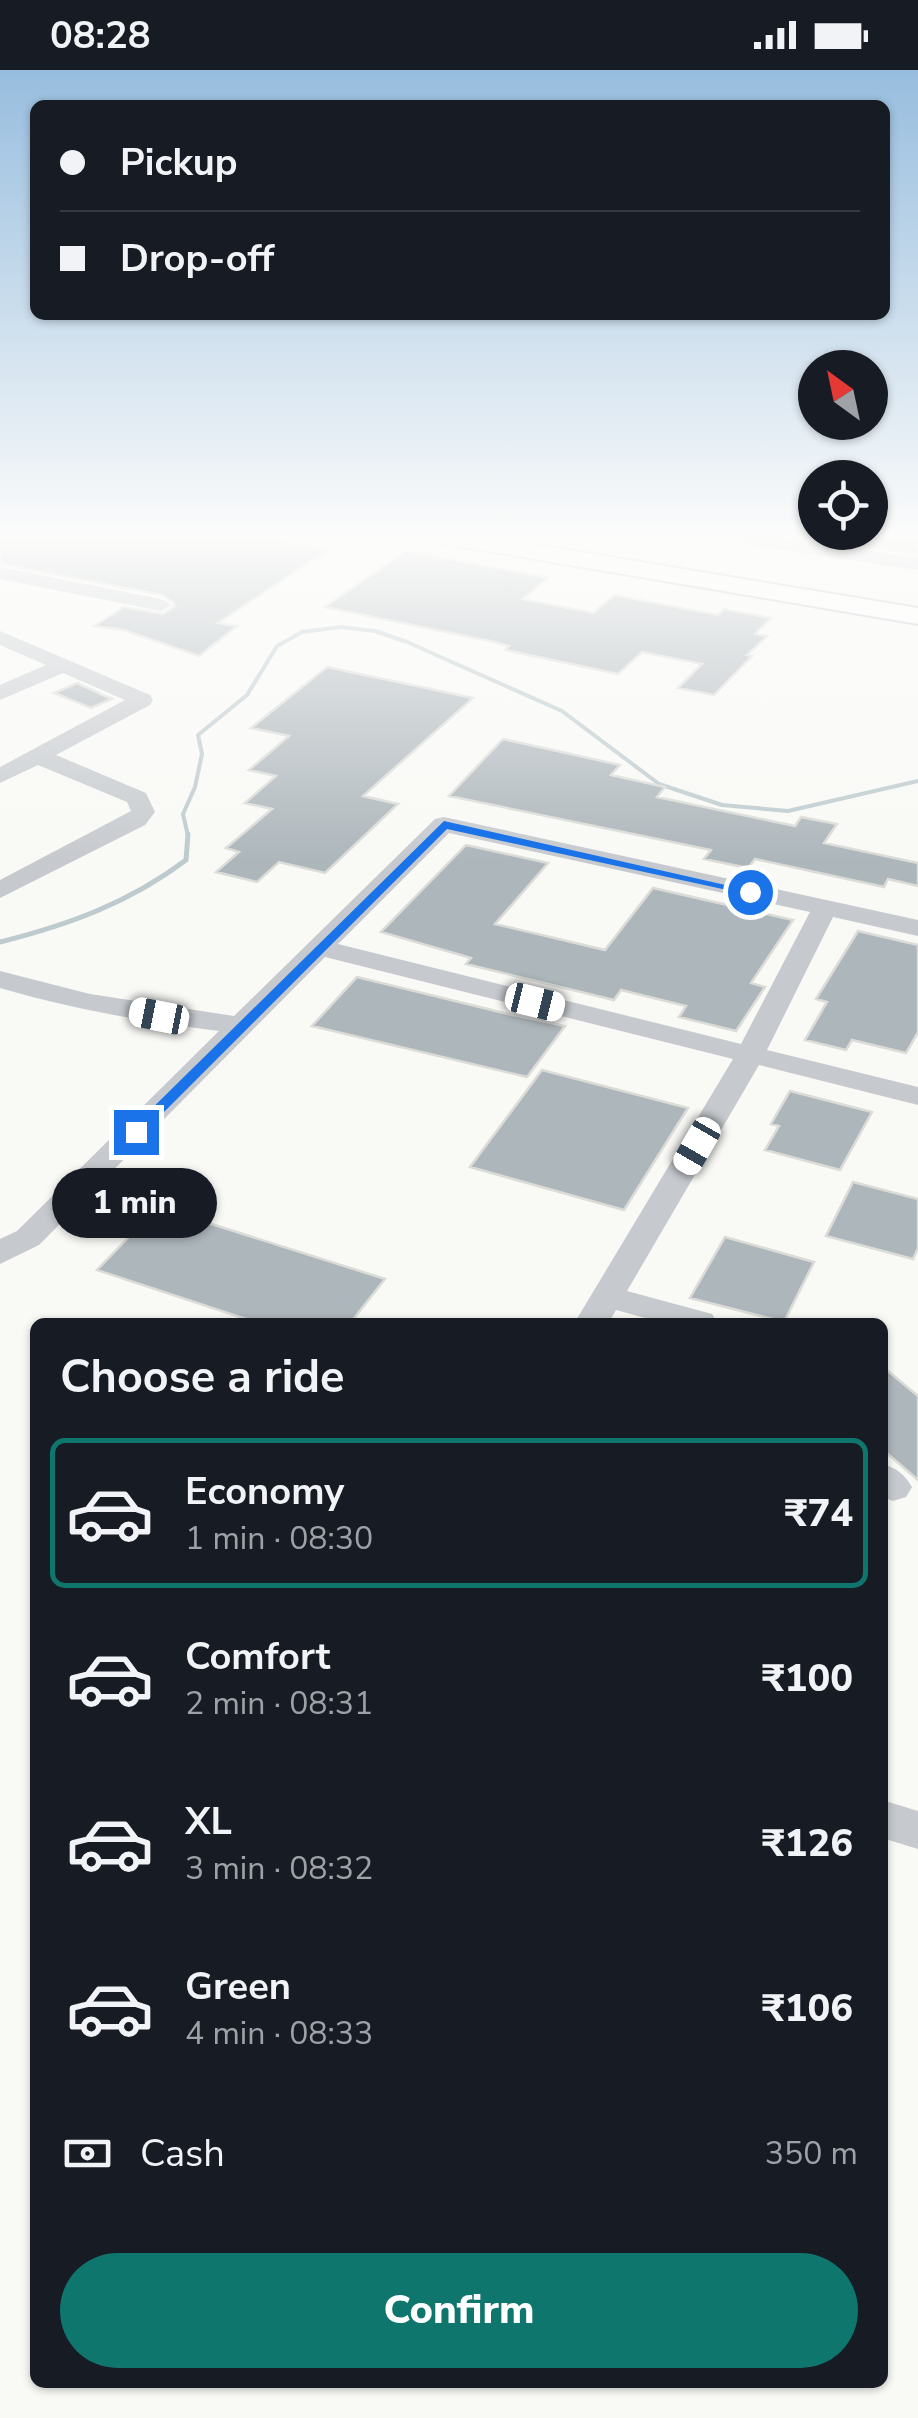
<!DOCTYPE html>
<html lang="en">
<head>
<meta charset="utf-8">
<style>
  body { margin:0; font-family:"Nunito Sans",sans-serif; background:#20242c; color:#f1f3f6; height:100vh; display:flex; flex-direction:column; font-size:38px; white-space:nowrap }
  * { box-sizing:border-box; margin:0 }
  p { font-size:32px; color:#9ea1a6 }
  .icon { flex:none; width:55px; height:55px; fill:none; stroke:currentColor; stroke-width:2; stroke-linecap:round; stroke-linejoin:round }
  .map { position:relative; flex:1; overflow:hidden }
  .side { position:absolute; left:30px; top:1248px; width:858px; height:1070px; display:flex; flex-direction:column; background:#171b24; border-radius:15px; box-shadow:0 2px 8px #0004 }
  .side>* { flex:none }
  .top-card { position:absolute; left:30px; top:30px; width:860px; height:220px; border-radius:15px; box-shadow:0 2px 8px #0004; display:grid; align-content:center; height:220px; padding:0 30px; background:#171b24 }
  .needle { width:65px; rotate:327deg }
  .fabs { position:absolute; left:798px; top:280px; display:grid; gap:20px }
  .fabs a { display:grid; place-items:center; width:90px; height:90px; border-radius:50%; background:#171b24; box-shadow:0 2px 8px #0004; font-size:50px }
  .end { position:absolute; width:45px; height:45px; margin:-22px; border:12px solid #1a73e8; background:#fff; box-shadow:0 0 0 5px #fff }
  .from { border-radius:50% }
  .bubble { position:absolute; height:70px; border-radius:35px; background:#171b24; box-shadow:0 2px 8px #0004; font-size:32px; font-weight:800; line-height:70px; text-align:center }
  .car { position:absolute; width:30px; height:60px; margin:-30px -15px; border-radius:12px; box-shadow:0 0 8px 2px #0007; background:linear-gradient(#fff 24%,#345 0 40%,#fff 0 76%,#345 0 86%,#fff 0) }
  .top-card b { display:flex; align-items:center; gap:35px; height:95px; font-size:38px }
  .top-card b+b { border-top:2px solid #363941 }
  .top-card i { width:25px; height:25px; background:#f1f3f6 }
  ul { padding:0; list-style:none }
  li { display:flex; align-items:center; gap:30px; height:150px; margin:0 20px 15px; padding:0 10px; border:5px solid transparent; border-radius:15px }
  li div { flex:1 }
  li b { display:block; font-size:38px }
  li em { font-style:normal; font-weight:800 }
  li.current { border-color:#0f766e }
  li>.icon { width:90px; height:90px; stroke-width:1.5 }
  h2 { padding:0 30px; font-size:45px; line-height:120px }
  .pay { display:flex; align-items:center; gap:25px; height:110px; padding:0 30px; font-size:38px }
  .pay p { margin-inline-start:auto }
  .primary-button { display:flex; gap:20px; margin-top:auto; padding:20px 30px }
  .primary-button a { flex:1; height:115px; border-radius:60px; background:#0f766e; color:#fff; font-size:40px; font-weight:800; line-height:115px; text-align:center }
  .status { display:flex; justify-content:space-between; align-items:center; height:70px; padding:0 50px; background:#171b24; direction:ltr }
  .status svg { height:28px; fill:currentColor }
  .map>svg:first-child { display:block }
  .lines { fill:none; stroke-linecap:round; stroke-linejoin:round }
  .stream-far1 { stroke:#bdcace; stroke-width:4 }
  .stream { stroke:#bdcace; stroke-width:5 }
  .building { fill:#adb6bb; stroke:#dbdbd8; stroke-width:2.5 }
  .major-casing { stroke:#b9bdc1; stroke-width:4 }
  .minor { fill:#c6cace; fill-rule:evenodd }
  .major { fill:#fff; fill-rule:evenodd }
  .route { fill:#1a73e8 }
</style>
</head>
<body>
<div class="status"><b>08:28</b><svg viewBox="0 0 49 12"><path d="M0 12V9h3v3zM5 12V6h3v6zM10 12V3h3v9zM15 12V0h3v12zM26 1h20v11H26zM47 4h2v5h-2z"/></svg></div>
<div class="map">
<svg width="918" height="2348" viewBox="0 0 918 2348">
  <rect width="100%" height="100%" fill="#f9f9f6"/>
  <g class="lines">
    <path class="stream-far1" d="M 188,766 L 183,744 L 195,717 L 202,684 L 198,665 L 247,625 L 277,576 L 302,562 L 341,557 L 375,561 L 407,572 L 562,641 L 659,714 L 722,735 L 788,741 L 918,711"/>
    <path class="stream" d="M 0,872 C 68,855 129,833 186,790 L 188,764"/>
  </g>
  <path class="building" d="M 0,463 L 241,463 L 327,480 L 218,553 L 237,556 L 199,586 L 124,560 L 94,556 L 124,537 L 163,544 L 175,536 L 173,532 L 162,525 L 0,494 Z
    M 835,463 L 918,463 L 918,484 L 834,472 Z
    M 406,481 L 548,508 L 523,529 L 593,543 L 614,525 L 718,545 L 724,539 L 771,548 L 755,564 L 767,566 L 747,585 L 752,586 L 714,625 L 678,618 L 702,594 L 642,582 L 618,604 L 505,580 L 509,576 L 490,571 L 325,537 Z
    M 327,597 L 473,628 L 363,726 L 398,734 L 325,803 L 279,792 L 257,812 L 216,802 L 239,782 L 226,778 L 272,739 L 245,733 L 276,706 L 249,700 L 289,666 L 251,658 Z
    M 77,613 L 112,629 L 91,638 L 54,623 Z
    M 503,669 L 620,695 L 611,705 L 665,717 L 657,727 L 795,756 L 801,747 L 837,754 L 824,773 L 918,793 L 918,816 L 888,809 L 884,817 L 755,789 L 748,798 L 704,789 L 711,780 L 449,726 Z
    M 466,775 L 548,793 L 495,854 L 605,880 L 653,818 L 793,850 L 751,913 L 765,917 L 736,961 L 679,947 L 686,936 L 621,920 L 614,930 L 466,894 L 471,888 L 381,862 Z
    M 858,861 L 918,875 L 918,962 L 906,983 L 852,970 L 846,980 L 805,970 L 827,932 L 816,929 Z
    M 357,907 L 504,943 L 565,956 L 527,1007 L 312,956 Z
    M 542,1000 L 688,1038 L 624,1140 L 470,1097 Z
    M 790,1021 L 872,1042 L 840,1100 L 765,1080 L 779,1056 L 771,1054 Z
    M 853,1112 L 918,1129 L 918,1178 L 913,1189 L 826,1166 Z
    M 158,1137 L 385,1209 L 351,1252 L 255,1252 L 97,1200 Z
    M 725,1167 L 814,1192 L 784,1252 L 690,1228 Z
    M 882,1296 L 918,1326 L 918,1410 L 882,1379 Z"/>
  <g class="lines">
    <g class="major-casing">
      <path id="major" d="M 411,463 L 465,463 L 918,538 L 918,554 L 423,470 Z"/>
    </g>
    <path class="minor" d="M 285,463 L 321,463 L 330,468 L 320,474 L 287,467 Z
      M 482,463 L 500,463 L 490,470 L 483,468 Z
      M 699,463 L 744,463 L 918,488 L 918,500 L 708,469 Z
      M 0,497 L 161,529 L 171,535 L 161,541 L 0,509 Z
      M 0,561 L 150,625 L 153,630 L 150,635 L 56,685 L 146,723 L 155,742 L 145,755 L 0,828 L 0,810 L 131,741 L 127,732 L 38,695 L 0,713 L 0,697 L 125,630 L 63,603 L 0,630 L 0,615 L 46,595 L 0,575 Z
      M 444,747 L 918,850 L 918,866 L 833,847 L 767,980 L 918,1017 L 918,1035 L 759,995 L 627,1221 L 712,1244 L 717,1252 L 660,1252 L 616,1240 L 609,1252 L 575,1252 L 733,989 L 325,887 L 39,1175 L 0,1194 L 0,1169 L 17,1161 L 219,961 C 145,952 72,939 0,918 L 0,901 L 90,924 L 234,946 L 435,749 ZM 449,763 L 810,842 L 741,974 L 338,874 Z
      M 882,1394 C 897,1398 904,1404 912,1417 L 906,1427 L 893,1431 L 882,1427 Z
      M 882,1730 L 918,1741 L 918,1779 L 882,1768 Z"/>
    <use href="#major" class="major"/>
  </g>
  <linearGradient id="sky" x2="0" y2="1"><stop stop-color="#97bdde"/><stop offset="0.59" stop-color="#fcfcfb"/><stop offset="1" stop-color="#fcfcfb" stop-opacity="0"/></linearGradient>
  <rect width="918" height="791" fill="url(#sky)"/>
  <path class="route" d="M 444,751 L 756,822 L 750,825 L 447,759 L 141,1065 L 131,1065 L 131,1059 Z"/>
</svg>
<div class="fabs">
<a><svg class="needle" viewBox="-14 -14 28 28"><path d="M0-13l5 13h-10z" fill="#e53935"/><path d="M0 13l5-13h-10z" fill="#9ea1a6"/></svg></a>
<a><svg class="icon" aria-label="locate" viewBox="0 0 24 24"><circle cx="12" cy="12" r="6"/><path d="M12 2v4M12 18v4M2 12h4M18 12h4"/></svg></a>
</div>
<i class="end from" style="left:750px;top:822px"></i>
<i class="end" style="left:136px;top:1062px"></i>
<div class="bubble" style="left:52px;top:1098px;width:165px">1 min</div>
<i class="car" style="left:535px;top:932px;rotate:104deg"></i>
<i class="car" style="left:159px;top:946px;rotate:281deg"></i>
<i class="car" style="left:697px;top:1076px;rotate:210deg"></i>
<div class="top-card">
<b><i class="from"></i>Pickup</b>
<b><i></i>Drop-off</b>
</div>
<section class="side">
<h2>Choose a ride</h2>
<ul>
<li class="current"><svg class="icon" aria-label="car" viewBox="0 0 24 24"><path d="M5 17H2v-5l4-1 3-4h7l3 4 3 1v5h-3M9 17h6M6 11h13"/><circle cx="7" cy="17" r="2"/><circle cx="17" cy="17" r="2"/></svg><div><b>Economy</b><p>1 min · 08:30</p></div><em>₹74</em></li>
<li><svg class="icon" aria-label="car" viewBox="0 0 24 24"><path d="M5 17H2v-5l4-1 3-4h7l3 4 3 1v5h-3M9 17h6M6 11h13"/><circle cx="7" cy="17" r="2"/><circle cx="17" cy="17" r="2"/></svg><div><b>Comfort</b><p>2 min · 08:31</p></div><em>₹100</em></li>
<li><svg class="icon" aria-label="car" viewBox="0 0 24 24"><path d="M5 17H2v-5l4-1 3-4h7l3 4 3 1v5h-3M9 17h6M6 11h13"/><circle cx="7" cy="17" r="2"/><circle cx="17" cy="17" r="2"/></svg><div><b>XL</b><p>3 min · 08:32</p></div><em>₹126</em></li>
<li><svg class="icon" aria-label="car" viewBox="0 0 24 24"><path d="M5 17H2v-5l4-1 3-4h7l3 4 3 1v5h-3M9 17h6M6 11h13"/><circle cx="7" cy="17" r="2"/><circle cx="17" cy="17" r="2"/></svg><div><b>Green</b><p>4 min · 08:33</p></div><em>₹106</em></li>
</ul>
<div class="pay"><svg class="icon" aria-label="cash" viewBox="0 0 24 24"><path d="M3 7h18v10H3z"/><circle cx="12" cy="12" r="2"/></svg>Cash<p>350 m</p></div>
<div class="primary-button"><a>Confirm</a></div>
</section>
</div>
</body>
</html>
